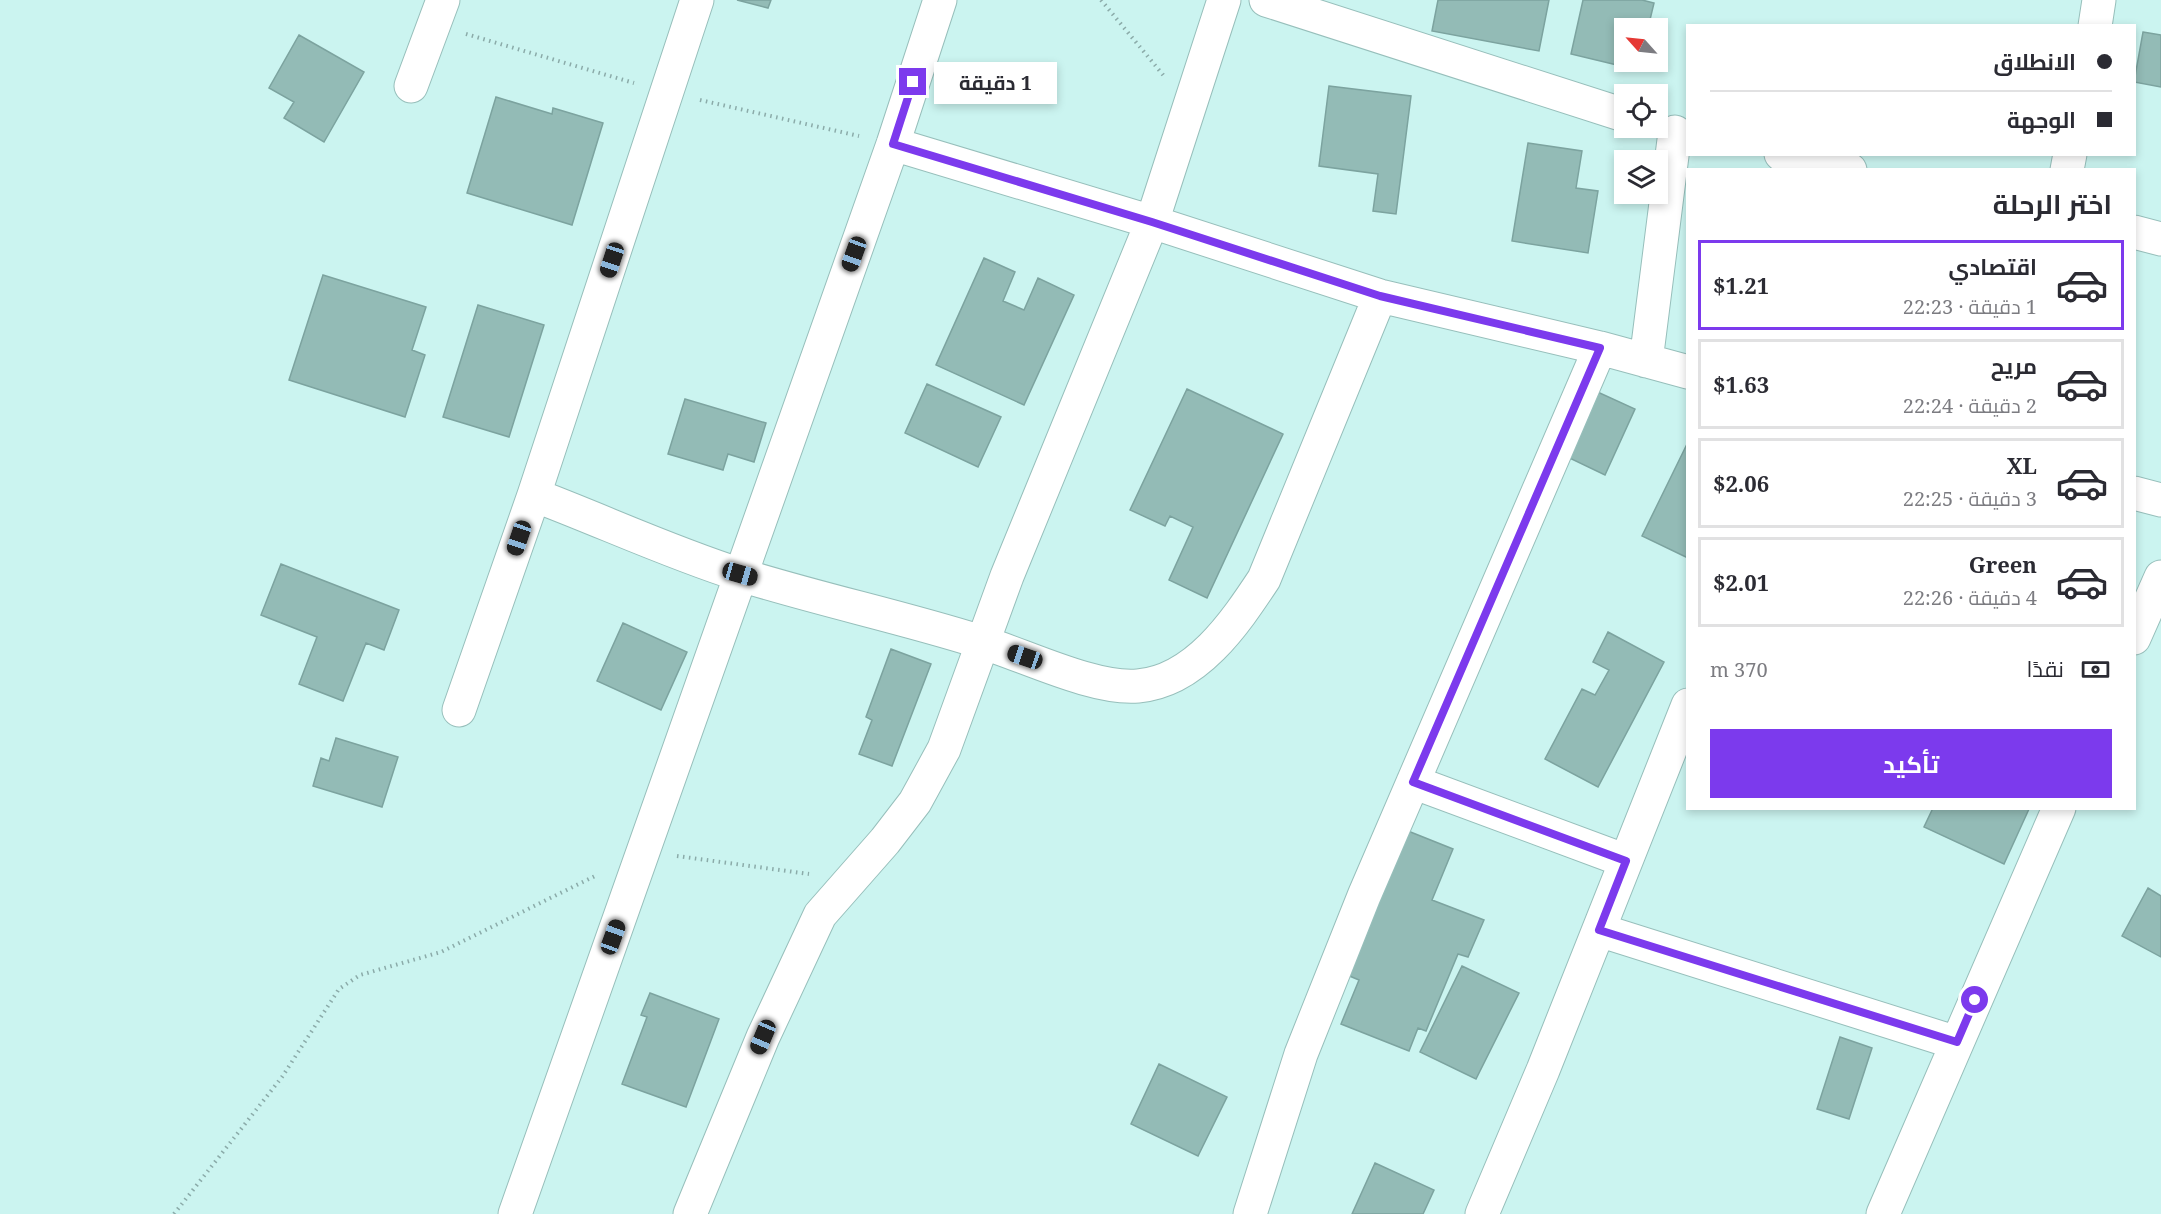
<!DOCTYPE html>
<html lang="ar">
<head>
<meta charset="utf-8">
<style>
  body { margin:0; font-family:"Noto Serif",Cairo,serif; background:#f7f7f7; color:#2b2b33; direction:rtl; height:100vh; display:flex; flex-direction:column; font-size:22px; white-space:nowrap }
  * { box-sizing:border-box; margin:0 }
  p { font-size:20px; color:#7c7c81 }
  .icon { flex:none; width:33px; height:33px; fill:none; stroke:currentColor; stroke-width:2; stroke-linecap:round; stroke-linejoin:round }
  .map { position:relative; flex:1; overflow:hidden; direction:ltr }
  .drawer { position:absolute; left:1686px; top:168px; width:450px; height:642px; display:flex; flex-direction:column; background:#fff; border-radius:0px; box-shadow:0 3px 9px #0003; direction:rtl }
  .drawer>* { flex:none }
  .guide { position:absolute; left:1686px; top:24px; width:450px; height:132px; border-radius:0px; box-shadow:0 3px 9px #0003; direction:rtl; display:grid; align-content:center; height:132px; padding:0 24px; background:#fff }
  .needle { width:39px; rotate:297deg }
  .buttons { position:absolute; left:1614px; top:18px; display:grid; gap:12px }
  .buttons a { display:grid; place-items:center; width:54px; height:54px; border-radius:0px; background:#fff; box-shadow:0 3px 9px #0003; font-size:30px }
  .end { position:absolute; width:27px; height:27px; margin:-14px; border:8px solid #7c3aed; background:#fff; box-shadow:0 0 0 3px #fff }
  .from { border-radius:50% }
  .bubble { position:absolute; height:42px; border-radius:0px; background:#fff; box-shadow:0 3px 9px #0003; font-size:20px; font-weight:700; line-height:42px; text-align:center; direction:rtl }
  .car { position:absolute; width:18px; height:36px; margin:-18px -9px; border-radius:8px; box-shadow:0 0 4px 2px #0007; background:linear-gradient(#222 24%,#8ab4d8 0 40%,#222 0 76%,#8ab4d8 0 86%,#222 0) }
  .guide b { display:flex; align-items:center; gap:21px; height:57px; font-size:22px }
  .guide b+b { border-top:2px solid #e1e1e2 }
  .guide i { width:15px; height:15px; background:#2b2b33 }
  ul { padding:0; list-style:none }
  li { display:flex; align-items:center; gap:18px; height:90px; margin:0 12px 9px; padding:0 12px; border:3px solid #e1e1e2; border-radius:0px }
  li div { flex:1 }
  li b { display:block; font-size:22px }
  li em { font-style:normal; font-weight:700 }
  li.selected { border-color:#7c3aed }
  li>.icon { width:54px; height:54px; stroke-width:1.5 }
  h2 { padding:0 24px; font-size:27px; line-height:72px }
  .pay { display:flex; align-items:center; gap:15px; height:66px; padding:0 24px; font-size:22px }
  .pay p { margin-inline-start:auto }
  .primary-button { display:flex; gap:12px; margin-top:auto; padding:12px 24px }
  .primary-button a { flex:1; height:69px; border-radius:0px; background:#7c3aed; color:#fff; font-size:24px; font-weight:700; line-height:69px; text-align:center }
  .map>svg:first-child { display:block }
  .building { fill:#93bbb6; stroke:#7ca39f; stroke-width:1.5 }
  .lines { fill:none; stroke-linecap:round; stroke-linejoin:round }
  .street-casing { stroke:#97bfbb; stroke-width:35 }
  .path { stroke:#8baba9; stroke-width:4; stroke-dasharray:1.5 4.5; stroke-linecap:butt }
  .street { stroke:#fff; stroke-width:33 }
  .route { stroke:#7c3aed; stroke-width:8 }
</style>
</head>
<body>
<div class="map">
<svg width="2161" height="1214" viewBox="0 0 2161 1214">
  <rect width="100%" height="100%" fill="#cbf4f0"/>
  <path class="building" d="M 737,0 L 771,0 L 768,8 Z
    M 1438,0 L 1549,0 L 1539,51 L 1432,31 Z
    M 1583,0 L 1642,0 L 1654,3 L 1648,28 L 1624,28 L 1624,62 L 1640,62 L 1638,70 L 1571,54 Z
    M 2143,32 L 2161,35 L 2161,87 L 2134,82 Z
    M 299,35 L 364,72 L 324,142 L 284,118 L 294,102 L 269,88 Z
    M 1329,86 L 1411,96 L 1396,214 L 1373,211 L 1378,174 L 1319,166 Z
    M 496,97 L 552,114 L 553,108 L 603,123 L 572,225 L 467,193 Z
    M 1528,143 L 1582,151 L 1576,188 L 1598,191 L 1588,253 L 1512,241 Z
    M 984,258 L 1015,272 L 1003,301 L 1024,310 L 1038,278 L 1074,295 L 1024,405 L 936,365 Z
    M 323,275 L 426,307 L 412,350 L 425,355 L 405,417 L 289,380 Z
    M 478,305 L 544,325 L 509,437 L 443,417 Z
    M 927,384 L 1001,417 L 978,467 L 905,433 Z
    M 1187,389 L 1283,434 L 1207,598 L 1169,580 L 1193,527 L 1170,516 L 1165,526 L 1130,510 Z
    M 1591,389 L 1635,409 L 1605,475 L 1561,454 Z
    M 685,399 L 766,423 L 754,462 L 728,454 L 723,470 L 668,454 Z
    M 1688,442 L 1688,558 L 1642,536 Z
    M 281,564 L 399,610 L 384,650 L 366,643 L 343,701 L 299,684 L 317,637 L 261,615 Z
    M 623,623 L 687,652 L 661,710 L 597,681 Z
    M 1608,632 L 1664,662 L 1598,787 L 1545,759 L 1582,689 L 1595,695 L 1609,670 L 1593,662 Z
    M 891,649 L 931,664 L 892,766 L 859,754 L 872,720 L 866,717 Z
    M 336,738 L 398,757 L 382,807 L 313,786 L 321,758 L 329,761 Z
    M 1933,808 L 2028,808 L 2029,809 L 2004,864 L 1924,827 Z
    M 1398,827 L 1453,849 L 1432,900 L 1484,920 L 1468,957 L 1458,954 L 1426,1031 L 1418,1028 L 1409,1051 L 1341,1024 L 1359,980 L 1340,972 Z
    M 2148,888 L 2161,896 L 2161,957 L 2122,936 Z
    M 1462,966 L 1519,993 L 1476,1079 L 1420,1052 Z
    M 650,993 L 719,1019 L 686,1107 L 622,1084 L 647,1017 L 641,1015 Z
    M 1840,1037 L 1872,1048 L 1849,1119 L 1817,1109 Z
    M 1159,1064 L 1227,1097 L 1198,1156 L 1131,1124 Z
    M 1375,1163 L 1434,1190 L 1423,1214 L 1352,1214 Z"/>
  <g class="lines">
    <g class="street-casing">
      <path id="street" d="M 1266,0 L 1624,115
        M 2095,26 L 2099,0
        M 411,86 L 443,0
        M 893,144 L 1152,222 L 1380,296 L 1600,348 L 1688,372
        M 1781,154 L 1850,170
        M 2067,170 L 2070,154
        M 2134,232 L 2161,239
        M 1646,361 L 1675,132
        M 2134,493 L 2161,500
        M 534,495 C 603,521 671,553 741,575 C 821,600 902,617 981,642 C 1024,655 1094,690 1138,686 C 1196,681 1235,623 1264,579 L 1380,296
        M 2134,638 L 2161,577
        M 459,710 L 534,495 L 697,0
        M 1413,782 L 1626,861
        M 1599,930 L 1957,1043
        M 515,1214 L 893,144 L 940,0
        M 690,1214 L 763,1037 L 820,915 L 885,841 L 915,802 L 944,749 L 1007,576 L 1152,222 L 1224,0
        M 1250,1214 L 1301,1054 L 1364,896 L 1600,348
        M 1482,1214 L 1543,1070 L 1688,705
        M 1883,1214 L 2059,808"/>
    </g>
    <path class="path" d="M 1101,0 L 1164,76
      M 466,34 L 634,83
      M 700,100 L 859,136
      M 677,856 L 809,874
      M 174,1214 L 282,1077 L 339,989 L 360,975 L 441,952 L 597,875"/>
    <use href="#street" class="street"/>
  </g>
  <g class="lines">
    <path class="route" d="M 913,82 L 893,144 L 1152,222 L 1380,296 L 1600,348 L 1413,782 L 1626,861 L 1599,930 L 1957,1042 L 1975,1000"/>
  </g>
</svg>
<div class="buttons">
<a><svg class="needle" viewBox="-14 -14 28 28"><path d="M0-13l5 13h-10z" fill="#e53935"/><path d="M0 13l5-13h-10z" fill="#7c7c81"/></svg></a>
<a><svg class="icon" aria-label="locate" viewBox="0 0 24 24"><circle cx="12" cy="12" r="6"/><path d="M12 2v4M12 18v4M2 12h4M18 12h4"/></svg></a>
<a><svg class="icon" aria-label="layers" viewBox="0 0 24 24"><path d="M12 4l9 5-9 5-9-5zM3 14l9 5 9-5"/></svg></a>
</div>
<i class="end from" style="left:1975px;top:1000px"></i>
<i class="end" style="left:913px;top:82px"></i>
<div class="bubble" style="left:934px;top:62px;width:123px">1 دقيقة</div>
<i class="car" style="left:854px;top:254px;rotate:200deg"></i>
<i class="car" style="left:612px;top:260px;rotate:198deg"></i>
<i class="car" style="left:519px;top:538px;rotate:199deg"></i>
<i class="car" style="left:740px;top:574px;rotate:106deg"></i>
<i class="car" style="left:1025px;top:657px;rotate:289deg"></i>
<i class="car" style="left:613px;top:937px;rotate:20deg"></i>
<i class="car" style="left:763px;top:1037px;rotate:203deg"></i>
<div class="guide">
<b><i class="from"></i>الانطلاق</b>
<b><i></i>الوجهة</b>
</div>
<section class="drawer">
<h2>اختر الرحلة</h2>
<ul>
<li class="selected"><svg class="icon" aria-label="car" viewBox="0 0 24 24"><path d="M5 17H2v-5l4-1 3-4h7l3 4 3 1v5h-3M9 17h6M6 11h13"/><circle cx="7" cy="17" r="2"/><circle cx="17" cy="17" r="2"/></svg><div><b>اقتصادي</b><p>1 دقيقة · 22:23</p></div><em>$1.21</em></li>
<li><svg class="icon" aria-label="car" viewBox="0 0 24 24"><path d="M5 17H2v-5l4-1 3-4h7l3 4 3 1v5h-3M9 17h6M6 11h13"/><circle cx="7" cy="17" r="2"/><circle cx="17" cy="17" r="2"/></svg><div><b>مريح</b><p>2 دقيقة · 22:24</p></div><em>$1.63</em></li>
<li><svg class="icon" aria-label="car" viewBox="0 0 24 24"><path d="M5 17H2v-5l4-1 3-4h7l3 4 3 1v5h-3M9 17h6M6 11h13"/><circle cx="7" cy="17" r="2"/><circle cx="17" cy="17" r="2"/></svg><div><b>XL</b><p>3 دقيقة · 22:25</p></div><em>$2.06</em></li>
<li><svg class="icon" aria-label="car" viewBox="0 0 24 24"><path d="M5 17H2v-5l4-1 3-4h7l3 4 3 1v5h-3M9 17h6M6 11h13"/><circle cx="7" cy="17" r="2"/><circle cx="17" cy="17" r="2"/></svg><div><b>Green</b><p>4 دقيقة · 22:26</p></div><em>$2.01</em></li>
</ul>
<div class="pay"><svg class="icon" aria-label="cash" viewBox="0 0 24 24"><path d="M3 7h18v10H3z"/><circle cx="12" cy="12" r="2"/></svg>نقدًا<p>370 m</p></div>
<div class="primary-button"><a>تأكيد</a></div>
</section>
</div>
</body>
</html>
